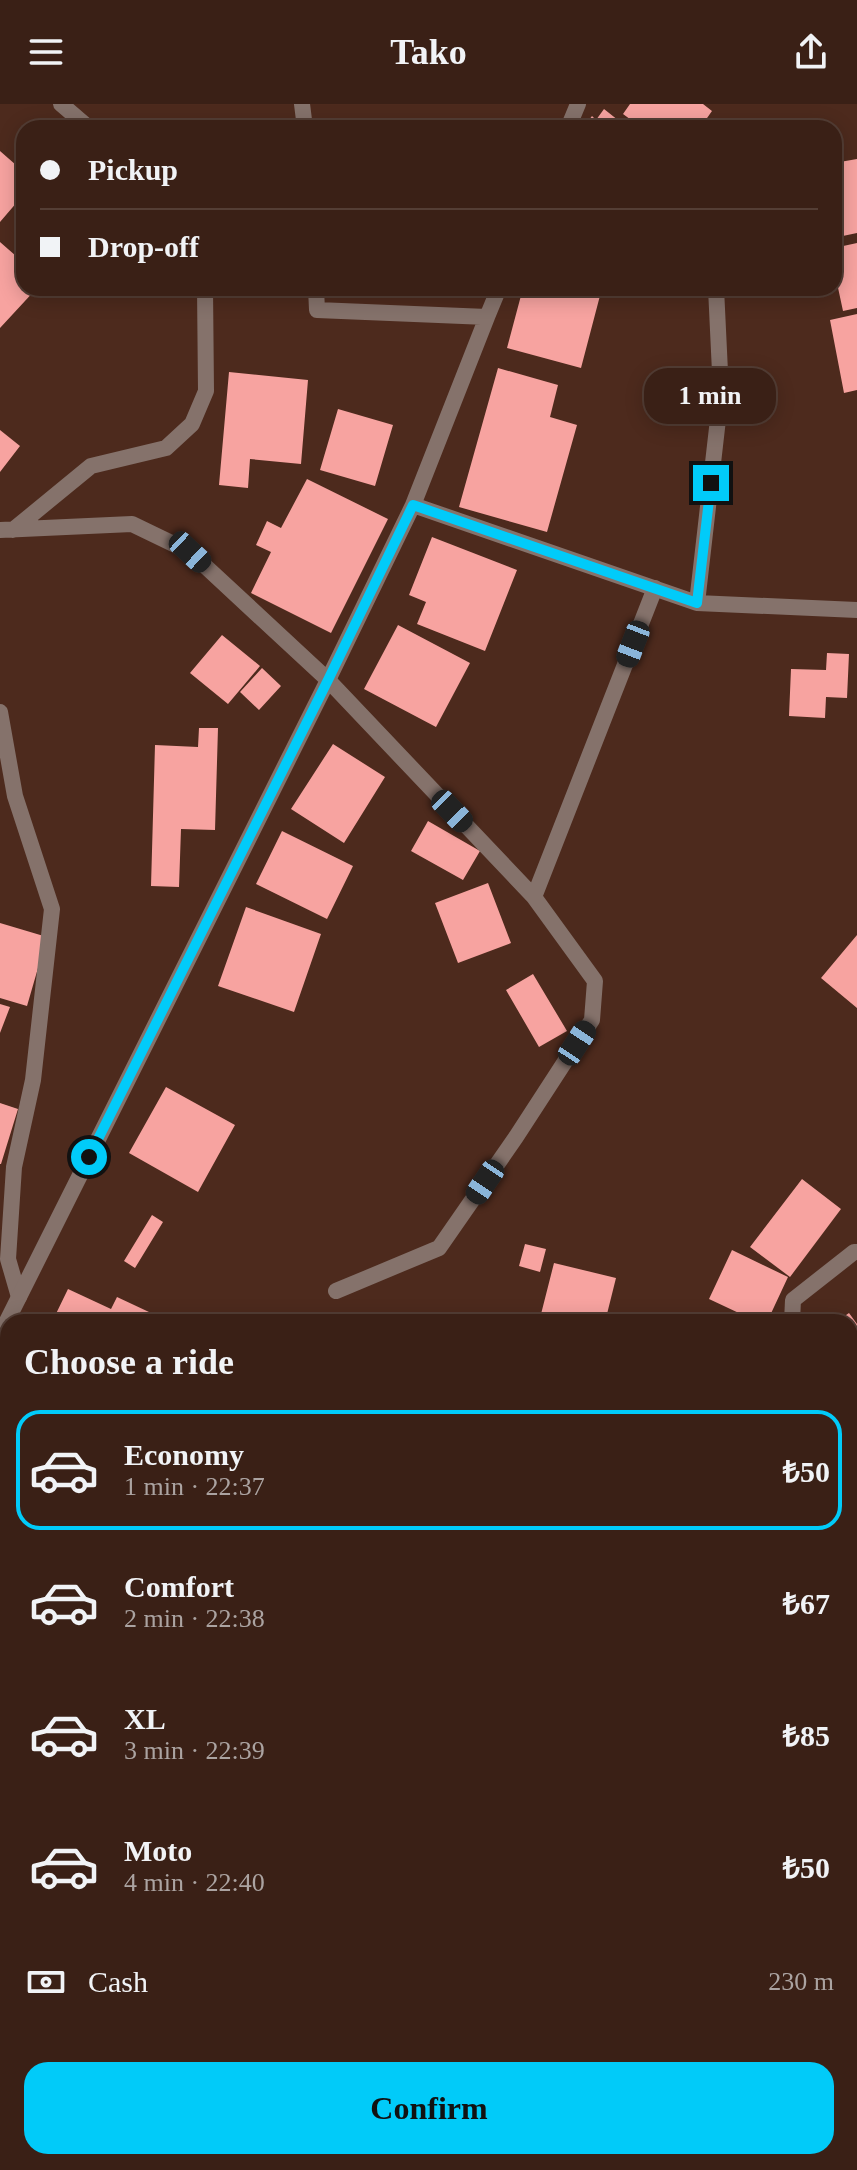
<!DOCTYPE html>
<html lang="en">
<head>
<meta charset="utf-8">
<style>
  body { margin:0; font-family:Georgia,serif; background:#452d23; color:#f1f3f6; height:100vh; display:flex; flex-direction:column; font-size:30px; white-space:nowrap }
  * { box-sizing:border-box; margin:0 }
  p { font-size:26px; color:#aba3a1 }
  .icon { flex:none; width:44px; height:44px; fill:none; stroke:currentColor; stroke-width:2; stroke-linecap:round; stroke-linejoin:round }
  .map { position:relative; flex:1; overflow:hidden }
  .side { position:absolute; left:0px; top:1210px; width:858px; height:856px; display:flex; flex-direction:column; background:#3a2016; border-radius:24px 24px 0 0; box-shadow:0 4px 20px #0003,0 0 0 2px #543e35 }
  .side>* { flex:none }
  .banner { position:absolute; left:16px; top:16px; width:826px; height:176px; border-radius:24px; box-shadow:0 4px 20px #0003,0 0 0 2px #543e35; display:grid; align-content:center; height:176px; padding:0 24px; background:#3a2016 }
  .end { position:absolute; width:36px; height:36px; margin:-18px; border:10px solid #01cbf9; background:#111; box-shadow:0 0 0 4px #111 }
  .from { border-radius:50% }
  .bubble { position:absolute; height:56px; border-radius:24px; background:#3a2016; box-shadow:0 4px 20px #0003,0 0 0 2px #543e35; font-size:26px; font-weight:800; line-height:56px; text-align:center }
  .car { position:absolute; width:24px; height:48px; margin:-24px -12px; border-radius:10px; box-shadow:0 0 6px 2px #0007; background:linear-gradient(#222 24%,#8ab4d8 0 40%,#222 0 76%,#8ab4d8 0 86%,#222 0) }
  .banner b { display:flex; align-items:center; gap:28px; height:76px; font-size:30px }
  .banner b+b { border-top:2px solid #543e35 }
  .banner i { width:20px; height:20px; background:#f1f3f6 }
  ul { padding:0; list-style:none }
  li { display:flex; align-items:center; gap:24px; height:120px; margin:0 16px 12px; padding:0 8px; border:4px solid transparent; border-radius:24px }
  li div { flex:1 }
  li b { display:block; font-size:30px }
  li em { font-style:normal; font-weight:800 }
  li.selected { border-color:#01cbf9 }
  li>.icon { width:72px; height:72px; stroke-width:1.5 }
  h2 { padding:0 24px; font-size:36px; line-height:96px }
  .pay { display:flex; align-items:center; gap:20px; height:88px; padding:0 24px; font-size:30px }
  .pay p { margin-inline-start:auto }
  .action { display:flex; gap:16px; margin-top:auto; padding:16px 24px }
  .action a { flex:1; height:92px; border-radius:24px; background:#01cbf9; color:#111; font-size:32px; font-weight:800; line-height:92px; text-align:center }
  header { display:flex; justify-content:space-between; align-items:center; height:104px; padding:0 24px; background:#3a2016; font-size:36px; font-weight:800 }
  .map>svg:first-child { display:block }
  .building { fill:#f7a3a0 }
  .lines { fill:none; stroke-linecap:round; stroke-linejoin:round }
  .service { stroke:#85726b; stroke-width:16 }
  .minor { stroke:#85726b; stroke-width:16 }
  .secondary { stroke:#b19489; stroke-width:16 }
  .route { stroke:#01cbf9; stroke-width:10 }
</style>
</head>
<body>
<header><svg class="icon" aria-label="menu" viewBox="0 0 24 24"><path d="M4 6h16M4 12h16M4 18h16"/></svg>Tako<svg class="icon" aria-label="share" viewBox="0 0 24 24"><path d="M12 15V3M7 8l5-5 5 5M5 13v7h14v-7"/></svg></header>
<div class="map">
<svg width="857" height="2066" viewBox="0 0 857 2066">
  <rect width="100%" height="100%" fill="#4d2a1d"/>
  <path class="building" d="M 630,0 L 703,0 L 712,7 L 700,24 L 642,24 L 623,10 Z
    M 604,5 L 628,24 L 583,24 L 592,12 L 596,16 Z
    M 0,47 L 24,68 L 24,90 L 0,118 Z
    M 857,55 L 857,129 L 838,133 L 834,114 L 834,59 Z
    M 0,138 L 24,159 L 24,184 L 37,184 L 0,224 Z
    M 857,139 L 857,204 L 843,207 L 834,165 L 834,144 Z
    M 523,184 L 602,184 L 581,264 L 507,244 Z
    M 857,210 L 857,286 L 844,289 L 830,216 Z
    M 498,264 L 558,281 L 550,313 L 577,321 L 547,428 L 459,403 Z
    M 229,268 L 308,276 L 301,360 L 250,355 L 248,384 L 219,381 Z
    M 338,305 L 393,321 L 375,382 L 320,366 Z
    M 0,326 L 20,342 L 0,368 Z
    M 307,375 L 388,415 L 331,529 L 251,489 L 271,448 L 256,441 L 267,417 L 281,424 Z
    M 432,433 L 517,466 L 485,547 L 417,520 L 426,498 L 409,491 Z
    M 398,521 L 470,559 L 436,623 L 364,585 Z
    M 222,531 L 260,562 L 228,600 L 190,569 Z
    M 827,549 L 849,550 L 847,594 L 826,593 L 825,614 L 789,612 L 791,565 L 826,566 Z
    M 262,564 L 281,582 L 259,606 L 240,588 Z
    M 199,624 L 218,624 L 215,726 L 181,725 L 179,783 L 151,782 L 155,641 L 198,643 Z
    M 333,640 L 385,673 L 344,739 L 291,705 Z
    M 428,717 L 480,747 L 463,776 L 411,747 Z
    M 282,727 L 353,762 L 327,815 L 256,780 Z
    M 488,779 L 511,839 L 458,859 L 435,799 Z
    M 246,803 L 321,830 L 294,908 L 218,882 Z
    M 0,819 L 47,833 L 27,902 L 0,894 Z
    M 857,831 L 857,904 L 821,874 Z
    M 533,870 L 567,927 L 539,943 L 506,886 Z
    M 0,900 L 10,903 L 0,929 Z
    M 166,983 L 235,1021 L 198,1088 L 129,1049 Z
    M 0,999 L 18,1005 L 1,1060 L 0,1060 Z
    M 802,1075 L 841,1105 L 790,1173 L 750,1143 Z
    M 152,1111 L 163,1118 L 135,1164 L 124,1157 Z
    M 525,1140 L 546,1145 L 540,1168 L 519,1162 Z
    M 732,1146 L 788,1173 L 767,1218 L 758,1218 L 709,1195 Z
    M 554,1159 L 616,1174 L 605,1218 L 539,1218 Z
    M 68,1185 L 111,1205 L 117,1193 L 149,1208 L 144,1218 L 52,1218 Z
    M 849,1209 L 857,1220 L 857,1321 L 850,1311 L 850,1218 L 836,1218 Z
    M 3,1396 L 8,1403 L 8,1519 L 0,1524 L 0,1398 Z
    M 857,1487 L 857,1512 L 850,1502 L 850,1492 Z
    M 850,1604 L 857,1606 L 857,1637 L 851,1664 Z
    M 850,1711 L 857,1713 L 857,1768 L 850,1766 Z
    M 850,1796 L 857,1802 L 857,1852 L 850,1861 Z
    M 850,1907 L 857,1913 L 857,1944 L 850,1952 Z
    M 0,1913 L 8,1917 L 8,2031 L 0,2048 Z
    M 857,1962 L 857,2006 L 850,2000 L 850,1970 Z"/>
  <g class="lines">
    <path class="service" d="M 328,576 L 534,793 L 595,877 L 592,916 L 516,1033 L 439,1144 L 336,1187
      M 0,608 L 15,692 L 52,805 L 33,976 L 14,1063 L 8,1155 L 19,1193
      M 534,793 L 655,484"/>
    <path class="minor" d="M 61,0 L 89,24
      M 302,0 L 305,24
      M 568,24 L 578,0
      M 316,184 L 317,206 L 487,213 L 499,184
      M 487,213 L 413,401 L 697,499 L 857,506
      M 0,426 L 132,420 L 190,448 L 328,576 L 413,401
      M 13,426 L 91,362 L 166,344 L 192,320 L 206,287 L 205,184
      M 697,499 L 721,289 L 716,184
      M 792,1218 L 793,1196 L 854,1148 L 857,1148
      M 0,1231 L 328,576
      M 850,1359 L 857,1372
      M 850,1777 L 857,1776
      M 142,2058 L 143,2066
      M 833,2058 L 837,2066"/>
    <path class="secondary" d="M 850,1546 L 857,1548
      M 0,1568 L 8,1568"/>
  </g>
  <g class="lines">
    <path class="route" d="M 89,1053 L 328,576 L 413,401 L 697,499 L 711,379"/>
  </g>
</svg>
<i class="end from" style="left:89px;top:1053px"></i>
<i class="end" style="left:711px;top:379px"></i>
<div class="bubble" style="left:644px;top:264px;width:132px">1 min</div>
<i class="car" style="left:190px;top:448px;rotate:133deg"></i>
<i class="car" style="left:633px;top:540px;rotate:201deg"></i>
<i class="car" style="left:452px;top:707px;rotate:136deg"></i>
<i class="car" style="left:577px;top:939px;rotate:33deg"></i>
<i class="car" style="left:485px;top:1078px;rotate:214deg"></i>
<div class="banner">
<b><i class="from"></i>Pickup</b>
<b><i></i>Drop-off</b>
</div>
<section class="side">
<h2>Choose a ride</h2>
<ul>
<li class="selected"><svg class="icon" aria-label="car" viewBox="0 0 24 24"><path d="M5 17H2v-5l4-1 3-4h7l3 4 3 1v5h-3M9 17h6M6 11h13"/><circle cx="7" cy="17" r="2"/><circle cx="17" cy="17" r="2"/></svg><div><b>Economy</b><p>1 min · 22:37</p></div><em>₺50</em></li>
<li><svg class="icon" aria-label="car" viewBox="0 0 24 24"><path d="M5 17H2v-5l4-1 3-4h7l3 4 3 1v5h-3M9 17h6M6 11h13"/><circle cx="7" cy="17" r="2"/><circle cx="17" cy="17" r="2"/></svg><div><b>Comfort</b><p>2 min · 22:38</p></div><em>₺67</em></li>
<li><svg class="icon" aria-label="car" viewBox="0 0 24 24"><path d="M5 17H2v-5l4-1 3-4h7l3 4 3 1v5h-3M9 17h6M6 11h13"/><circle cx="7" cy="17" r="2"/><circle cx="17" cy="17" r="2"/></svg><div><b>XL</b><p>3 min · 22:39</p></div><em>₺85</em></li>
<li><svg class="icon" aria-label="car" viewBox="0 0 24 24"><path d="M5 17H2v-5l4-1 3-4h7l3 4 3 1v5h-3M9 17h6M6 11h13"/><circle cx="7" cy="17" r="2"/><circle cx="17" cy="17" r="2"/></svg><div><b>Moto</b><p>4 min · 22:40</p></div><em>₺50</em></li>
</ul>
<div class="pay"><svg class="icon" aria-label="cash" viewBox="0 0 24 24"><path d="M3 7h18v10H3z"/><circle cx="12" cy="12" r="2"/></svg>Cash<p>230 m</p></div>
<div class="action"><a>Confirm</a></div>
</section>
</div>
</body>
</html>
